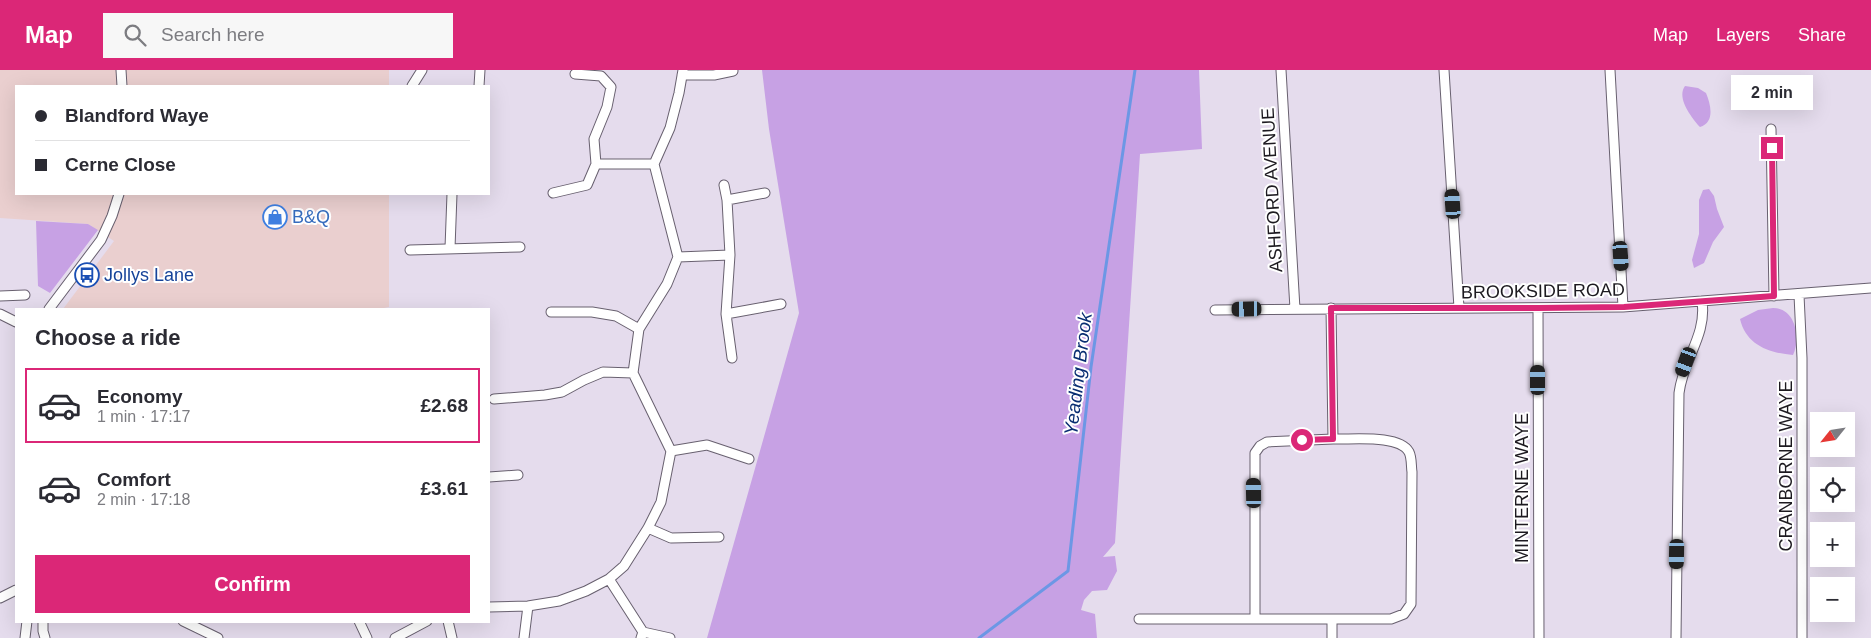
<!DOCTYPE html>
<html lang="en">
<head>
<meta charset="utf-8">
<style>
  body { margin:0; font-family:Arial,sans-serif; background:#f7f7f7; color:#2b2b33; height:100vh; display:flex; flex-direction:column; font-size:19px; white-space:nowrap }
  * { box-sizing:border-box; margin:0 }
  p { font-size:16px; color:#7c7c81 }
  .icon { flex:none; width:28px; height:28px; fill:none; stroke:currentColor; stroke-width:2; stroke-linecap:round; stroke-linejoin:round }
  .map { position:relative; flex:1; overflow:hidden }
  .side { position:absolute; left:15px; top:238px; width:475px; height:315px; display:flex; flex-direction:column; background:#fff; border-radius:0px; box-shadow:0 5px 20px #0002 }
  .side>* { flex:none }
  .banner { position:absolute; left:15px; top:15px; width:475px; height:110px; border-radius:0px; box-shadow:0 5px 20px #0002; display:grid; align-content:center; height:110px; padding:0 20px; background:#fff }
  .needle { width:32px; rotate:240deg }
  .tools { position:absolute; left:1810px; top:342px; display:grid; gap:10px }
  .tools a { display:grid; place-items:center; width:45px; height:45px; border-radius:0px; background:#fff; box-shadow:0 5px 20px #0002; font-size:25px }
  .end { position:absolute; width:22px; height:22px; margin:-11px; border:6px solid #db2777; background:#fff; box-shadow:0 0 0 2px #fff }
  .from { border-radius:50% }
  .bubble { position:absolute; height:35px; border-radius:0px; background:#fff; box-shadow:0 5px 20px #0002; font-size:16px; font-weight:800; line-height:35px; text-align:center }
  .car { position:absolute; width:15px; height:30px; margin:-15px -8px; border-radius:6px; box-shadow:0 0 4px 1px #0007; background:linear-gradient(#222 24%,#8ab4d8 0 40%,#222 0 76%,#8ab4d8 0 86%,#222 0) }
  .banner b { display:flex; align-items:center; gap:18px; height:48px; font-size:19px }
  .banner b+b { border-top:1px solid #e1e1e2 }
  .banner i { width:12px; height:12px; background:#2b2b33 }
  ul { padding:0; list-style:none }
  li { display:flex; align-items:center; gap:15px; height:75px; margin:0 10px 8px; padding:0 10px; border:2px solid transparent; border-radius:0px }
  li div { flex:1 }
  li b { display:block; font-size:19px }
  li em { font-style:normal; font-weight:800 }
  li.selected { border-color:#db2777 }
  li>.icon { width:45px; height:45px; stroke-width:1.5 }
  h2 { padding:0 20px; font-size:22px; line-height:60px }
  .button { display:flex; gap:10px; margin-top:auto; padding:10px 20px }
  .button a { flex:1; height:58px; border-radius:0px; background:#db2777; color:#fff; font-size:20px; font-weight:800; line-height:58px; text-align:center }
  header { display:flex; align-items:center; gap:30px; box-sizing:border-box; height:70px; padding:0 25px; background:#db2777; color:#fff }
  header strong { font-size:24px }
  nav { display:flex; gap:28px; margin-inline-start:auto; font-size:18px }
  .search { width:350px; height:45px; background:#f7f7f7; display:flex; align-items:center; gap:12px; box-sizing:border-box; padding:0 18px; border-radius:0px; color:#7c7c81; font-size:19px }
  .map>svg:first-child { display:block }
  .commercial { fill:#eacfcf }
  .green { fill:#c7a1e4 }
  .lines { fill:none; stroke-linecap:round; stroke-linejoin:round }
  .stream { stroke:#6c97e5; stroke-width:3 }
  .street-casing { stroke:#68606f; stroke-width:11 }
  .street { stroke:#fff; stroke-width:9 }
  .route { stroke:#db2777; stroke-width:6 }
  .labels { text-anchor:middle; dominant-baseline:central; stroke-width:4; stroke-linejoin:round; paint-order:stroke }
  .street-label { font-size:18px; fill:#1d1a20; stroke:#fff }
  .shop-label { font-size:18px; fill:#366cbe; stroke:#fff; text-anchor:start }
  .transit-label { font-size:18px; fill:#164399; stroke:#fff; text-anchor:start }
  .water-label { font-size:19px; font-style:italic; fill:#092e72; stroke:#fff }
</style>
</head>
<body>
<header>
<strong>Map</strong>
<div class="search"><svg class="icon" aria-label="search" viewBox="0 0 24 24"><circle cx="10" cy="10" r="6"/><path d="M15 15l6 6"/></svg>Search here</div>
<nav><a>Map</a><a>Layers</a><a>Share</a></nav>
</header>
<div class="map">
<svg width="1871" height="568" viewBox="0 0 1871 568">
  <rect width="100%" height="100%" fill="#e5dced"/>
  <path class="commercial" d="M 0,0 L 389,0 L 389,16 L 16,16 L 16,124 L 389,124 L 389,237 L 379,239 L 63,239 L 114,171 L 88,154 L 0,148 Z"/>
  <path class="green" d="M 762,0 L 1199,0 L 1202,79 L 1140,84 L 1115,473 L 1103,487 L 1115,486 L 1117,501 L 1107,520 L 1092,521 L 1084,530 L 1081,540 L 1095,544 L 1097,568 L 707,568 L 799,243 L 769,59 Z
    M 1685,16 L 1698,18 L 1706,23 C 1711,35 1715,52 1700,57 C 1692,48 1676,28 1685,16 Z
    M 1709,119 L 1714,126 L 1717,139 L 1724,157 L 1713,172 L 1704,193 L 1694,198 L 1692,190 L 1699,164 L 1699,130 L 1703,120 Z
    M 36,151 L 88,154 L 98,160 L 50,223 L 38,216 Z
    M 1773,238 C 1796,238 1801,269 1793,285 C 1769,283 1746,275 1740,249 L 1758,240 Z"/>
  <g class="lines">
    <path class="stream" d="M 979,568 L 1068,501 L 1091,297 L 1135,0"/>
    <g class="street-casing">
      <path id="street" d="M 121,0 L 122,16
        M 1281,0 L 1295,239
        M 1444,0 L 1459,238
        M 1610,0 L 1623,237
        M 682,5 L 714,5 L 733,1
        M 412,16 L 422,0
        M 479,16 L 480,0
        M 1771,59 L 1774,226
        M 596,94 L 654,94
        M 724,115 L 727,130 L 730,185 L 726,244 L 732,288
        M 553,123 L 587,115 L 596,94 L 594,69 L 607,37 L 611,17 L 601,6 L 575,4
        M 727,130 L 765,123
        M 450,178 L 452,124
        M 410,180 L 520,177
        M 678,187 L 730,185
        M 1799,225 L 1802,288 L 1802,568
        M 0,226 L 25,225
        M 1331,238 L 1333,369
        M 49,239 L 101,170 L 112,146 L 119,124
        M 1538,239 L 1539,568
        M 1215,240 L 1623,237 L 1871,218
        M 551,242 L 592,242 L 616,246 L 639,259
        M 0,244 L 16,252
        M 726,244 L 781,234
        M 494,329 L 545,325 L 562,322 L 584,310 L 603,302 L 633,303
        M 1333,369 C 1351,370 1399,364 1409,382 C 1412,388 1411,396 1412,402 L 1411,534 L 1404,544 L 1391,549 L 1255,549 L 1255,383 L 1260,376 L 1267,372 Z
        M 671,381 L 707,375 L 749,389
        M 489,407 L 518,405
        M 648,458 L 671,468 L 719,467
        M 609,509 L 643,562 L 641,568
        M 0,528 L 16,520
        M 489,537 L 528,536 L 559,531 L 586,521 L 609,509 L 624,496 L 648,458 L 661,432 L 671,381 L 633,303 L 639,259 L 667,214 L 678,187 L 654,94 L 670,58 L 679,23 L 683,0
        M 1139,549 L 1255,549
        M 43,551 L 43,561 L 45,568
        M 183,551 L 218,568
        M 359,551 L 367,568
        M 448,551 L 452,568
        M 643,562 L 670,568
        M 25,568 L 27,551
        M 395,568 L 427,551
        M 524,568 L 528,536
        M 1332,568 L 1332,549
        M 1676,568 L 1679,323 C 1683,289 1707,266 1702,231"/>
    </g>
    <use href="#street" class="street"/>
  </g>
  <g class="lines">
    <path class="route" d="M 1302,370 L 1333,369 L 1331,238 L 1538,238 L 1624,237 L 1774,226 L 1772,78"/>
  </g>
  <defs>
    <g id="shop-ring" transform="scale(1.25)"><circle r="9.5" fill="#fff" stroke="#3f7fe0" stroke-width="1.5"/><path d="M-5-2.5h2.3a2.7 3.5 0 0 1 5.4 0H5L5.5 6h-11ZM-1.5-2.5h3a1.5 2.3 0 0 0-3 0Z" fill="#3f7fe0"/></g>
    <g id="bus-ring" transform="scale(1.25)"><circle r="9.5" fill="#fff" stroke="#1a4fb4" stroke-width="1.5"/><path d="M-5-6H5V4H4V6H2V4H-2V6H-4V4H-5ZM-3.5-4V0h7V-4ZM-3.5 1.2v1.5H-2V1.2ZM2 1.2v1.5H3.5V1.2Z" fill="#1a4fb4"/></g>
  </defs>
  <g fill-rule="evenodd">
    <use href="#shop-ring" x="275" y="147"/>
    <use href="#bus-ring" x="87" y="205"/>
  </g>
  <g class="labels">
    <g class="street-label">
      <text transform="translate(1272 120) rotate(-93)">ASHFORD AVENUE</text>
      <text transform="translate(1543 221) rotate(-1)">BROOKSIDE ROAD</text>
      <text transform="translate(1786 396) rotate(-90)">CRANBORNE WAYE</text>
      <text transform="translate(1522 418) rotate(-90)">MINTERNE WAYE</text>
    </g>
    <g class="shop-label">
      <text x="292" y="147">B&amp;Q</text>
    </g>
    <g class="transit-label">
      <text x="104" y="205">Jollys Lane</text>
    </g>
    <g class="water-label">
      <text transform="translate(1078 304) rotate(-83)">Yeading Brook</text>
    </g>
  </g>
</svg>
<div class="tools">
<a><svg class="needle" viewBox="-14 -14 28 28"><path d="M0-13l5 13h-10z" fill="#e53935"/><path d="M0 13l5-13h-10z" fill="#7c7c81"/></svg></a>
<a><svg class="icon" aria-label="locate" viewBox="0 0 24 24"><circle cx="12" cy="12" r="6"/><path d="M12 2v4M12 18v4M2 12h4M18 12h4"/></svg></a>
<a>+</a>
<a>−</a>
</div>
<i class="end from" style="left:1302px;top:370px"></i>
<i class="end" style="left:1772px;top:78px"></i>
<div class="bubble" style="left:1731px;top:5px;width:82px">2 min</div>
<i class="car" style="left:1453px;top:134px;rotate:356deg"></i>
<i class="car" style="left:1621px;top:186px;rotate:176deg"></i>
<i class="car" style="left:1247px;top:239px;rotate:269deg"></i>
<i class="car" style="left:1686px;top:292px;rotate:200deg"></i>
<i class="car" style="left:1538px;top:310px;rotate:0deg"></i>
<i class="car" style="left:1254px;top:423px;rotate:359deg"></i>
<i class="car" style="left:1677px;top:484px;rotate:181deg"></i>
<div class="banner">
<b><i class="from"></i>Blandford Waye</b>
<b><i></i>Cerne Close</b>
</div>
<section class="side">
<h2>Choose a ride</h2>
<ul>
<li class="selected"><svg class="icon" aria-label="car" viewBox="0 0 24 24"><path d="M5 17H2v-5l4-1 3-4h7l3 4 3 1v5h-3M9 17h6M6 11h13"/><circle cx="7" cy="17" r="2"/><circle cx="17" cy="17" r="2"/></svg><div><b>Economy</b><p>1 min · 17:17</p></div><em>£2.68</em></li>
<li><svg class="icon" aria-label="car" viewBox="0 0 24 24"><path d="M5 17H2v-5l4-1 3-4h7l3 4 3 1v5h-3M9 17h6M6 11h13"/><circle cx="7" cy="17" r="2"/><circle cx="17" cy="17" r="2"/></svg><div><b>Comfort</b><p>2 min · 17:18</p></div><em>£3.61</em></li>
</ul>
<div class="button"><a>Confirm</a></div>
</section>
</div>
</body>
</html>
